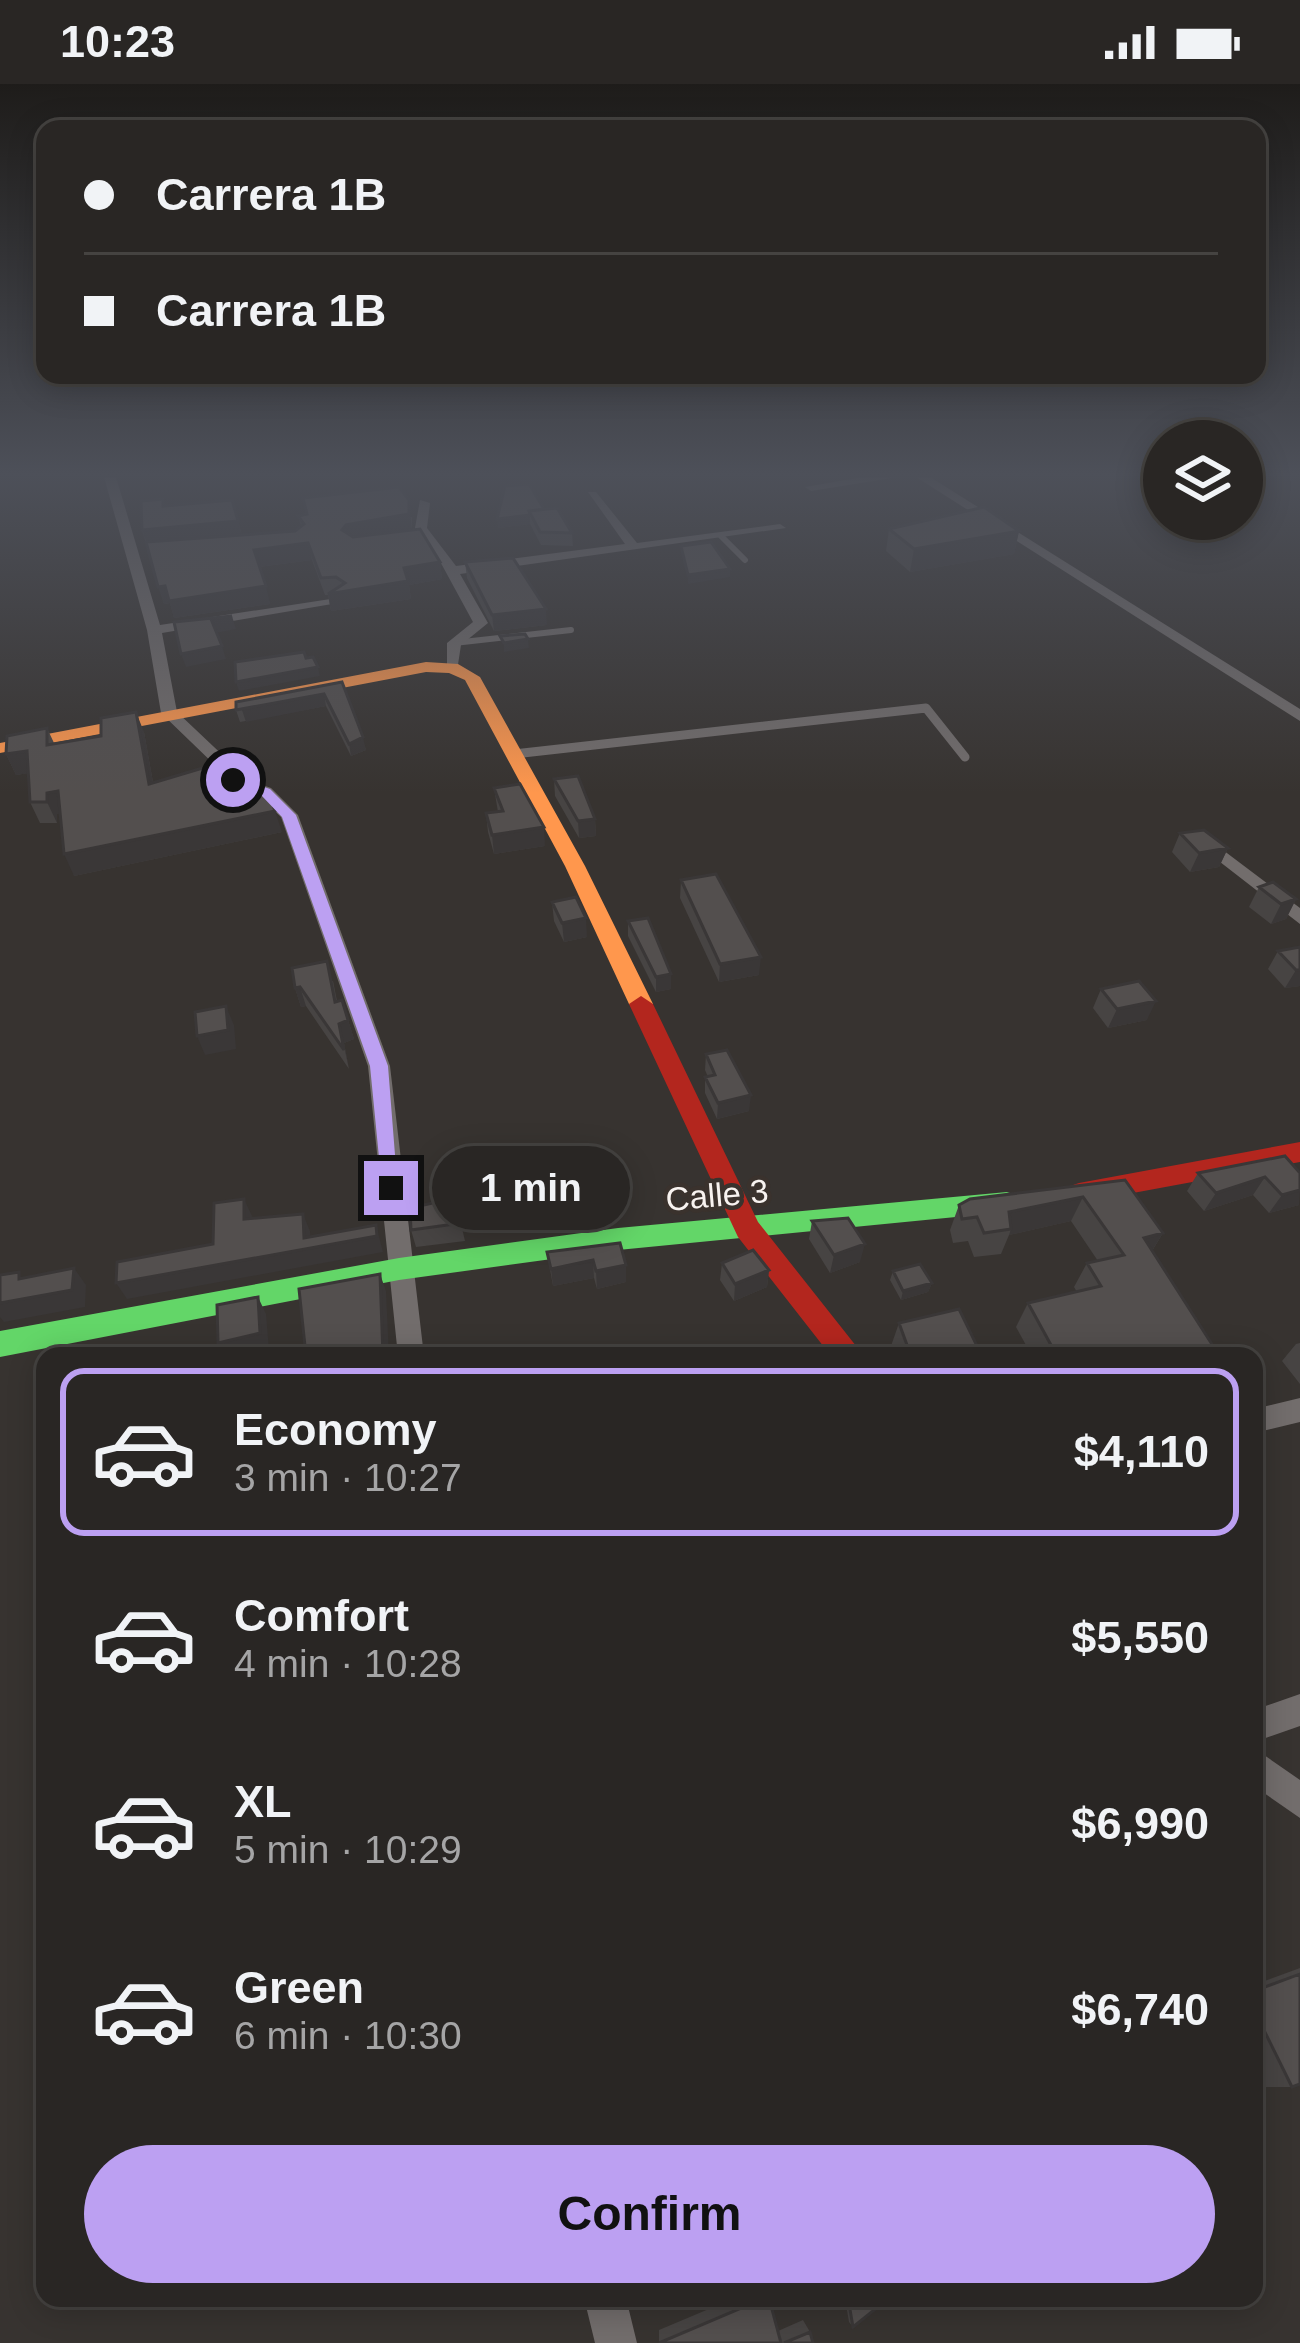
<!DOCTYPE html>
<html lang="en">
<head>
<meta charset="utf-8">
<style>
  body { margin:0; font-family:Arial,sans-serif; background:#312e2c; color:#f1f3f6; height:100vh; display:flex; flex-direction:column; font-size:45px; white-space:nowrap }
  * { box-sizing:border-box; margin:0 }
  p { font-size:39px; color:#a5a5a6 }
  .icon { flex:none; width:66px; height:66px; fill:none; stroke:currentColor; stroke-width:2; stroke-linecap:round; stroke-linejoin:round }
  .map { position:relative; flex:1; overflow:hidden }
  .sheet { position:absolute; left:36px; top:1263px; width:1227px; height:960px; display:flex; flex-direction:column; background:#292624; border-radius:24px; box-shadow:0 6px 30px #0003,0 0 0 3px #454341 }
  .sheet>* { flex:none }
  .top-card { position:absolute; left:36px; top:36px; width:1230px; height:264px; border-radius:24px; box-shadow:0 6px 30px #0003,0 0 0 3px #454341; display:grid; align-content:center; height:264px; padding:0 48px; background:#292624 }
  .fabs { position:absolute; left:1143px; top:336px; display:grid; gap:24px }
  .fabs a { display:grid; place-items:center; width:120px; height:120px; border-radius:50%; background:#292624; box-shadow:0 6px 30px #0003,0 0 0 3px #454341; font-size:60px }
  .end { position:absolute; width:54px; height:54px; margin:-27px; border:15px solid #bca0f2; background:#111; box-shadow:0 0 0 6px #111 }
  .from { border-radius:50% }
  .bubble { position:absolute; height:84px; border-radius:42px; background:#292624; box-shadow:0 6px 30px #0003,0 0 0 3px #454341; font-size:39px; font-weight:700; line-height:84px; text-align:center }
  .top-card b { display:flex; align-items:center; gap:42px; height:114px; font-size:45px }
  .top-card b+b { border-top:3px solid #454341 }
  .top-card i { width:30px; height:30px; background:#f1f3f6 }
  ul { padding:21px 0 0; list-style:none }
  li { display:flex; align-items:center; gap:36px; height:168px; margin:0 24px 18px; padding:0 24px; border:6px solid transparent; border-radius:24px }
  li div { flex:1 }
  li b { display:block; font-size:45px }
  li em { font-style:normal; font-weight:700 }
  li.active { border-color:#bca0f2 }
  li>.icon { width:108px; height:108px; stroke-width:1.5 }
  .button { display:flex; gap:24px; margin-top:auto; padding:24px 48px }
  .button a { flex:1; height:138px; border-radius:72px; background:#bca0f2; color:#111; font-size:48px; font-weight:700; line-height:138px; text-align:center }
  .status { display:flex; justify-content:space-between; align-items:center; height:84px; padding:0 60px; background:#292624; direction:ltr }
  .status svg { height:33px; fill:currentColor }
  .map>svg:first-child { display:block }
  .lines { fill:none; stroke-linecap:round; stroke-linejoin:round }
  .lane-far1 { stroke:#726d6c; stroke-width:6 }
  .lane { stroke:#726d6c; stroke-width:9 }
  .street { fill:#726d6c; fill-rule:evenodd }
  .fast { fill:#63d668; fill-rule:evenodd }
  .slow { fill:#ff974d; fill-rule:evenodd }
  .jam { fill:#b3261e; fill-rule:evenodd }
  .wall { fill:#474443 }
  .shaded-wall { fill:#3a3737 }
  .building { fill:#534f4e; stroke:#3a3737; stroke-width:3 }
  .route { fill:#bca0f2 }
  .labels { text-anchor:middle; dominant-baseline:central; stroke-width:9; stroke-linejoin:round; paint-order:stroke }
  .street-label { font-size:33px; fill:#f8f3f0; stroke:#3a322d }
</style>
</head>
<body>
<div class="status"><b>10:23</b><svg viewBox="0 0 49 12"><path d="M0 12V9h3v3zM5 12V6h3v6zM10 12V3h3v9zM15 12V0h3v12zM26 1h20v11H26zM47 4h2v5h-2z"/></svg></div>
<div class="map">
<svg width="1300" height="2259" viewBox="0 0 1300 2259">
  <rect width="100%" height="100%" fill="#373330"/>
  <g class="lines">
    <path class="lane-far1" d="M 721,452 L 745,476
      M 454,559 L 571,546"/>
    <path class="lane" d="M 514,670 L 926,624 L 965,673"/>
    <path class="street" d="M 104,393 L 116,393 L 160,541 L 337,514 L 344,518 L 162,549 L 177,628 L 232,680 L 240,693 L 271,704 L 298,731 L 390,982 L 424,1272 L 398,1272 L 368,982 L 281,733 L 259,712 L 227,700 L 219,685 L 161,629 L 147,546 Z
      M 863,393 L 898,393 L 811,407 L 805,403 Z
      M 916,393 L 930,393 L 1300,625 L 1300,637 Z
      M 588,408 L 596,408 L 637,459 L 780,440 L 786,444 L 460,490 L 488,539 L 461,561 L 457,587 L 447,587 L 447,559 L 473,538 L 436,470 L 415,444 L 420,416 L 430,419 L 427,444 L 456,482 L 625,460 Z
      M 1199,748 L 1300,824 L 1300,840 L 1193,757 L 1190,753 Z
      M 1300,1314 L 1300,1338 L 1254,1349 L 1254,1325 Z
      M 1300,1610 L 1300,1642 L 1254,1658 L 1254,1626 Z
      M 1254,1664 L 1300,1696 L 1300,1734 L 1254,1702 Z
      M 584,2214 L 626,2214 L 637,2259 L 595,2259 Z"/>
    <path class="fast" d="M 1007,1108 L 1016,1111 L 1020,1118 L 1016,1125 L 1007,1128 L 618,1166 L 399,1196 L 0,1273 L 0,1247 L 399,1174 L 618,1144 Z"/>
    <path class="slow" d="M 426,578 L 458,580 L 480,593 L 585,782 L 653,920 L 649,925 L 641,928 L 629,920 L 565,782 L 465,596 L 449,589 L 426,588 L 0,669 L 0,659 Z"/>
    <path class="jam" d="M 641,912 L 653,920 L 758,1138 L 864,1272 L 831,1272 L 738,1153 L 629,920 Z
      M 1300,1058 L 1300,1078 L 1079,1119 L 1070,1116 L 1066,1109 L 1070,1102 L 1079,1099 Z"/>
  </g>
  <path class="wall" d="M 163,415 L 165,421 L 232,416 L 242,451 L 295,447 L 301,442 L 298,432 L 412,433 L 412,446 L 440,478 L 442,495 L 409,501 L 411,515 L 331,527 L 328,511 L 325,511 L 312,476 L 259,483 L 270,520 L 174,534 L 170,519 L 164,520 L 142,446 Z
    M 544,425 L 572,449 L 573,462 L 541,461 L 530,440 L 498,444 Z
    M 889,445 L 1019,447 L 1014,470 L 910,488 L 886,467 Z
    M 465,478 L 547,541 L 494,547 L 467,494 Z
    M 342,598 L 366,666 L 351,672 L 326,622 L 240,638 L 236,626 Z
    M 47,644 L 54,659 L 144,648 L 153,698 L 282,748 L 74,792 L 60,729 L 57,730 L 57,739 L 40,739 L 30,718 L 28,689 L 16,691 L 6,670 Z
    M 554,695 L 595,735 L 596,752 L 579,754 L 555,712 Z
    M 494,704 L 545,762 L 494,770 L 488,748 L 486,729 L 498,728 Z
    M 1180,749 L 1228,764 L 1219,783 L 1190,788 L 1172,768 Z
    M 681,796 L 759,891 L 719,898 L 680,814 Z
    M 1259,803 L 1296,815 L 1286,835 L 1271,840 L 1249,823 Z
    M 552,818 L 587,853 L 564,858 L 554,837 Z
    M 628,837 L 671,905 L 656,908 L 628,852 Z
    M 1300,863 L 1300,902 L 1285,904 L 1268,885 L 1278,867 Z
    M 333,897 L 337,917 L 348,936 L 354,955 L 344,959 L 349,985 L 306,922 L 301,923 L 295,904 Z
    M 1101,905 L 1147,936 L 1108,944 L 1093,924 Z
    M 706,970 L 749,1027 L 717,1035 L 705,1009 L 705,993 L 708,993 L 705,986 Z
    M 1285,1072 L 1299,1121 L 1269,1129 L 1253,1111 L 1204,1127 L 1187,1107 L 1198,1089 Z
    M 1125,1096 L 1163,1149 L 1152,1167 L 1210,1272 L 1032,1272 L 1016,1243 L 1028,1219 L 1077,1208 L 1074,1203 L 1087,1179 L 1098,1177 L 1071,1137 L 1009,1151 L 1001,1170 L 974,1173 L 968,1157 L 953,1159 L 950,1146 L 959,1121 Z
    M 455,1114 L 465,1157 L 416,1163 L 411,1146 Z
    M 812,1137 L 860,1178 L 830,1189 L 809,1155 Z
    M 547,1168 L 626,1181 L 626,1198 L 597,1205 L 594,1194 L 553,1202 Z
    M 722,1179 L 769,1186 L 767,1203 L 734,1217 L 720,1196 Z
    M 893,1187 L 932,1199 L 928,1208 L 901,1216 L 890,1196 Z
    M 899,1239 L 982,1272 L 895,1272 L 891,1262 Z
    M 1300,1259 L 1300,1300 L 1282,1277 L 1296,1260 Z
    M 1300,1884 L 1300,2000 L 1292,2003 L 1261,2003 L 1254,1989 L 1254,1901 Z
    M 735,2214 L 769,2214 L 778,2247 L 803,2236 L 810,2248 L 813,2259 L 659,2259 L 659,2246 Z
    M 845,2214 L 882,2214 L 853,2243 L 849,2238 Z"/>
  <path class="shaded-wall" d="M 409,416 L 412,447 L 349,458 L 342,446 L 346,441 Z
    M 530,431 L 530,440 L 498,444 L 497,435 Z
    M 238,437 L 242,451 L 147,460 L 142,446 Z
    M 1019,447 L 1014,470 L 910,488 L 914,465 Z
    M 308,459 L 312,476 L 258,483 L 254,466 Z
    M 440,478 L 442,495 L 409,501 L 411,515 L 331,527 L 328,510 L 404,484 Z
    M 730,485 L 730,493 L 688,500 L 688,491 Z
    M 165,502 L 266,502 L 270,520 L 174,534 L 170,519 L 164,520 L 158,503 Z
    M 546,525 L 547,541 L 494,547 L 492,531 Z
    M 232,532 L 236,545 L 215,549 L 211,535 Z
    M 528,555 L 529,564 L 504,568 L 504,559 Z
    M 222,562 L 226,575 L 186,583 L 181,570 Z
    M 318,583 L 320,592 L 239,607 L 236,598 Z
    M 324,610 L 326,622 L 246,638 L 242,626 Z
    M 136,628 L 144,648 L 157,721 L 149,700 Z
    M 363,653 L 366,666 L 351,672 L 349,660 Z
    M 27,667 L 36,688 L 16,691 L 6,670 Z
    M 58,707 L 67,728 L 57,730 L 57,739 L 47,718 L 47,709 Z
    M 275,727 L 282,748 L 74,792 L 64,770 Z
    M 595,735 L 596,752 L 579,754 L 578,737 Z
    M 544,743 L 545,762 L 494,770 L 492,751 Z
    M 1228,764 L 1219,783 L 1190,788 L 1199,769 Z
    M 1296,815 L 1286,835 L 1271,840 L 1281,820 Z
    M 586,834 L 587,853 L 564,858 L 562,839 Z
    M 761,873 L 759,891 L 719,898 L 720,880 Z
    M 1296,886 L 1300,886 L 1300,902 L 1285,904 Z
    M 671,890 L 671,905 L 656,908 L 656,893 Z
    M 300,903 L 306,922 L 301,923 L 295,904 Z
    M 1156,917 L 1147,936 L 1108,944 L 1117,925 Z
    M 226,922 L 234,941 L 236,965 L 205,971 L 197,952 Z
    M 348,936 L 354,955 L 344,959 L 349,985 L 339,940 Z
    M 751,1011 L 749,1027 L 717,1035 L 718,1019 Z
    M 1265,1093 L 1253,1111 L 1204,1127 L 1216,1109 Z
    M 1300,1106 L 1299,1121 L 1269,1129 L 1282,1111 Z
    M 1083,1113 L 1071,1137 L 1009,1151 L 1011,1145 L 1009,1128 Z
    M 244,1115 L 252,1132 L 252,1152 L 244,1135 Z
    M 303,1130 L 310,1147 L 311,1164 L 376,1141 L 383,1168 L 127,1215 L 116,1199 L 304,1154 Z
    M 1163,1149 L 1148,1173 L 1144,1154 Z
    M 865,1160 L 860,1178 L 830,1189 L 834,1171 Z
    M 593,1176 L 594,1194 L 553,1202 L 551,1185 Z
    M 626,1181 L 626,1198 L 597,1205 L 596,1187 Z
    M 74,1184 L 86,1201 L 85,1223 L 4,1238 L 0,1233 L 0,1219 Z
    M 769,1186 L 767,1203 L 734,1217 L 735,1200 Z
    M 380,1190 L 386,1207 L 389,1272 L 383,1272 Z
    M 932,1199 L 928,1208 L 901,1216 L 903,1207 Z
    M 258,1213 L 266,1230 L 269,1266 L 244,1272 L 226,1272 L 218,1259 Z
    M 1215,1265 L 1210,1272 L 1185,1272 Z"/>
  <path class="building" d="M 529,400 L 544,425 L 529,427 L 530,431 L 497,435 L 505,402 Z
    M 399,403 L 409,416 L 409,430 L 346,441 L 342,446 L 353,453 L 420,445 L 440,478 L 404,484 L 408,497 L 328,510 L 345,499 L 336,493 L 321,494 L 308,459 L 254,466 L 266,502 L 169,517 L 165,502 L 158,503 L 146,458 L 295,447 L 304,440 L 298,432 L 307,430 L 303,414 Z
    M 163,415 L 163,422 L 232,416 L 238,437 L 142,446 L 141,417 Z
    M 984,423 L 1019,447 L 914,465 L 889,445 Z
    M 557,424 L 572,449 L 540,448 L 529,427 Z
    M 711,458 L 730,485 L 688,491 L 681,462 Z
    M 513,474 L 546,525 L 492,531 L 465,478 Z
    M 232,532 L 211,535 L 222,562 L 181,570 L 174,538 Z
    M 525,550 L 528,555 L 504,559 L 500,552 Z
    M 304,568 L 306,574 L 313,573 L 318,583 L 236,598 L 235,578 Z
    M 342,598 L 363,653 L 349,660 L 324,610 L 236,626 L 236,618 Z
    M 136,628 L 149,700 L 216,680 L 233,696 L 250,695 L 271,715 L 275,727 L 64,770 L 58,707 L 47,709 L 47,718 L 30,718 L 27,667 L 6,670 L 7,652 L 47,644 L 47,661 L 101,652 L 101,634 Z
    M 578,692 L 595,735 L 578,737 L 554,695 Z
    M 520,700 L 544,743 L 492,751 L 486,729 L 503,727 L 494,704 Z
    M 1204,746 L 1228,764 L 1199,769 L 1180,749 Z
    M 716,790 L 761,873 L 720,880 L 681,796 Z
    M 1273,798 L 1296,815 L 1281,820 L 1259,803 Z
    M 576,813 L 586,834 L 562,839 L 552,818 Z
    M 648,834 L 671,890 L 656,893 L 628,837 Z
    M 1300,863 L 1300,886 L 1296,886 L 1278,867 Z
    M 327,877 L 335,918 L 342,916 L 348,936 L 339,940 L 344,966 L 300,903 L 295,904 L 292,884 Z
    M 1139,897 L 1156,917 L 1117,925 L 1101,905 Z
    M 226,922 L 228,946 L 197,952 L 195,928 Z
    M 727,966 L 751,1011 L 718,1019 L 705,993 L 715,991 L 706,970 Z
    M 1285,1072 L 1300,1089 L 1300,1106 L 1282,1111 L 1265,1093 L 1216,1109 L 1198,1089 Z
    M 1125,1096 L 1163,1149 L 1144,1154 L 1215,1265 L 1185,1272 L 1057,1272 L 1028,1219 L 1101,1202 L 1087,1179 L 1124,1171 L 1083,1113 L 1009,1128 L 1011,1145 L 984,1149 L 977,1133 L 962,1135 L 959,1121 L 970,1115 Z
    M 455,1114 L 462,1139 L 411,1146 L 410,1124 Z
    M 244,1115 L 244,1135 L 303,1130 L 304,1154 L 376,1141 L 377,1152 L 116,1199 L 117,1178 L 213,1160 L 214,1119 Z
    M 848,1134 L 865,1160 L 834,1171 L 812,1137 Z
    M 620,1159 L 626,1181 L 596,1187 L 593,1176 L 551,1185 L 547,1168 Z
    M 753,1166 L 769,1186 L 735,1200 L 722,1179 Z
    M 920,1180 L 932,1199 L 903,1207 L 893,1187 Z
    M 74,1184 L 72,1206 L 0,1219 L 0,1191 L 19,1188 L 19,1195 Z
    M 380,1190 L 383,1272 L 306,1272 L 299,1205 Z
    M 258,1213 L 260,1249 L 218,1259 L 217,1221 Z
    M 959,1225 L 982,1272 L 911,1272 L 899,1239 Z
    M 1300,1890 L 1300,2000 L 1292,2003 L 1254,1926 L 1254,1907 Z
    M 765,2214 L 769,2214 L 781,2259 L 659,2259 Z
    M 848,2214 L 882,2214 L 883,2219 L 853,2243 Z
    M 1102,2214 L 1126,2214 L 1104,2221 Z
    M 810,2248 L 813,2259 L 784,2259 Z"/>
  <linearGradient id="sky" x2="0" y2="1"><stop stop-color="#1e1c1a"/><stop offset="0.55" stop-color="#4d5059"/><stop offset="1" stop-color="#4d5059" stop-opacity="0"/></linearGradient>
  <rect width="1300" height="709" fill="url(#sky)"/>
  <path class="route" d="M 233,692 L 270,705 L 296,731 L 388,982 L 398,1109 L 391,1111 L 382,1104 L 370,982 L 282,733 L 261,711 L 229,699 Z"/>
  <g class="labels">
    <g class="street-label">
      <text transform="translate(717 1111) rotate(-5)">Calle 3</text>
    </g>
  </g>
</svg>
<div class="fabs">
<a><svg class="icon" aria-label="layers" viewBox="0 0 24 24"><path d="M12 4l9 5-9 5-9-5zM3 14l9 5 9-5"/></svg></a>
</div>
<i class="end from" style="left:233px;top:696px"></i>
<i class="end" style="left:391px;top:1104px"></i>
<div class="bubble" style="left:432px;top:1062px;width:198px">1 min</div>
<div class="top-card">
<b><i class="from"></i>Carrera 1B</b>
<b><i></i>Carrera 1B</b>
</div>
<section class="sheet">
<ul>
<li class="active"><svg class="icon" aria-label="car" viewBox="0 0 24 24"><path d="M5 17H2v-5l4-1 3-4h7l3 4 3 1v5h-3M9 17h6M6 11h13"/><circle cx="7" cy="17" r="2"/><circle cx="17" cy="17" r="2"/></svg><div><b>Economy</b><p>3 min · 10:27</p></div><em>$4,110</em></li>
<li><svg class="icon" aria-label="car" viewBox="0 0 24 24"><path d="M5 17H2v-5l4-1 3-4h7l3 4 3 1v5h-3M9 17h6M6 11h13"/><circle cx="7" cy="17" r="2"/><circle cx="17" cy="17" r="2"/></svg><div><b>Comfort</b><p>4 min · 10:28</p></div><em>$5,550</em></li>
<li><svg class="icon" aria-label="car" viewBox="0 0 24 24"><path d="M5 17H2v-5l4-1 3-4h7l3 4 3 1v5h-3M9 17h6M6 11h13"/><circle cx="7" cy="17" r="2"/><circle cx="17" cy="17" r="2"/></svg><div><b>XL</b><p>5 min · 10:29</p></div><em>$6,990</em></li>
<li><svg class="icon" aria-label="car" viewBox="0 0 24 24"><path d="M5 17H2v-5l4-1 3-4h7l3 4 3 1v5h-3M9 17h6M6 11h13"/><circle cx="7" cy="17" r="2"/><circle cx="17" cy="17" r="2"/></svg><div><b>Green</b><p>6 min · 10:30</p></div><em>$6,740</em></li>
</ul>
<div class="button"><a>Confirm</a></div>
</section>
</div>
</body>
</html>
